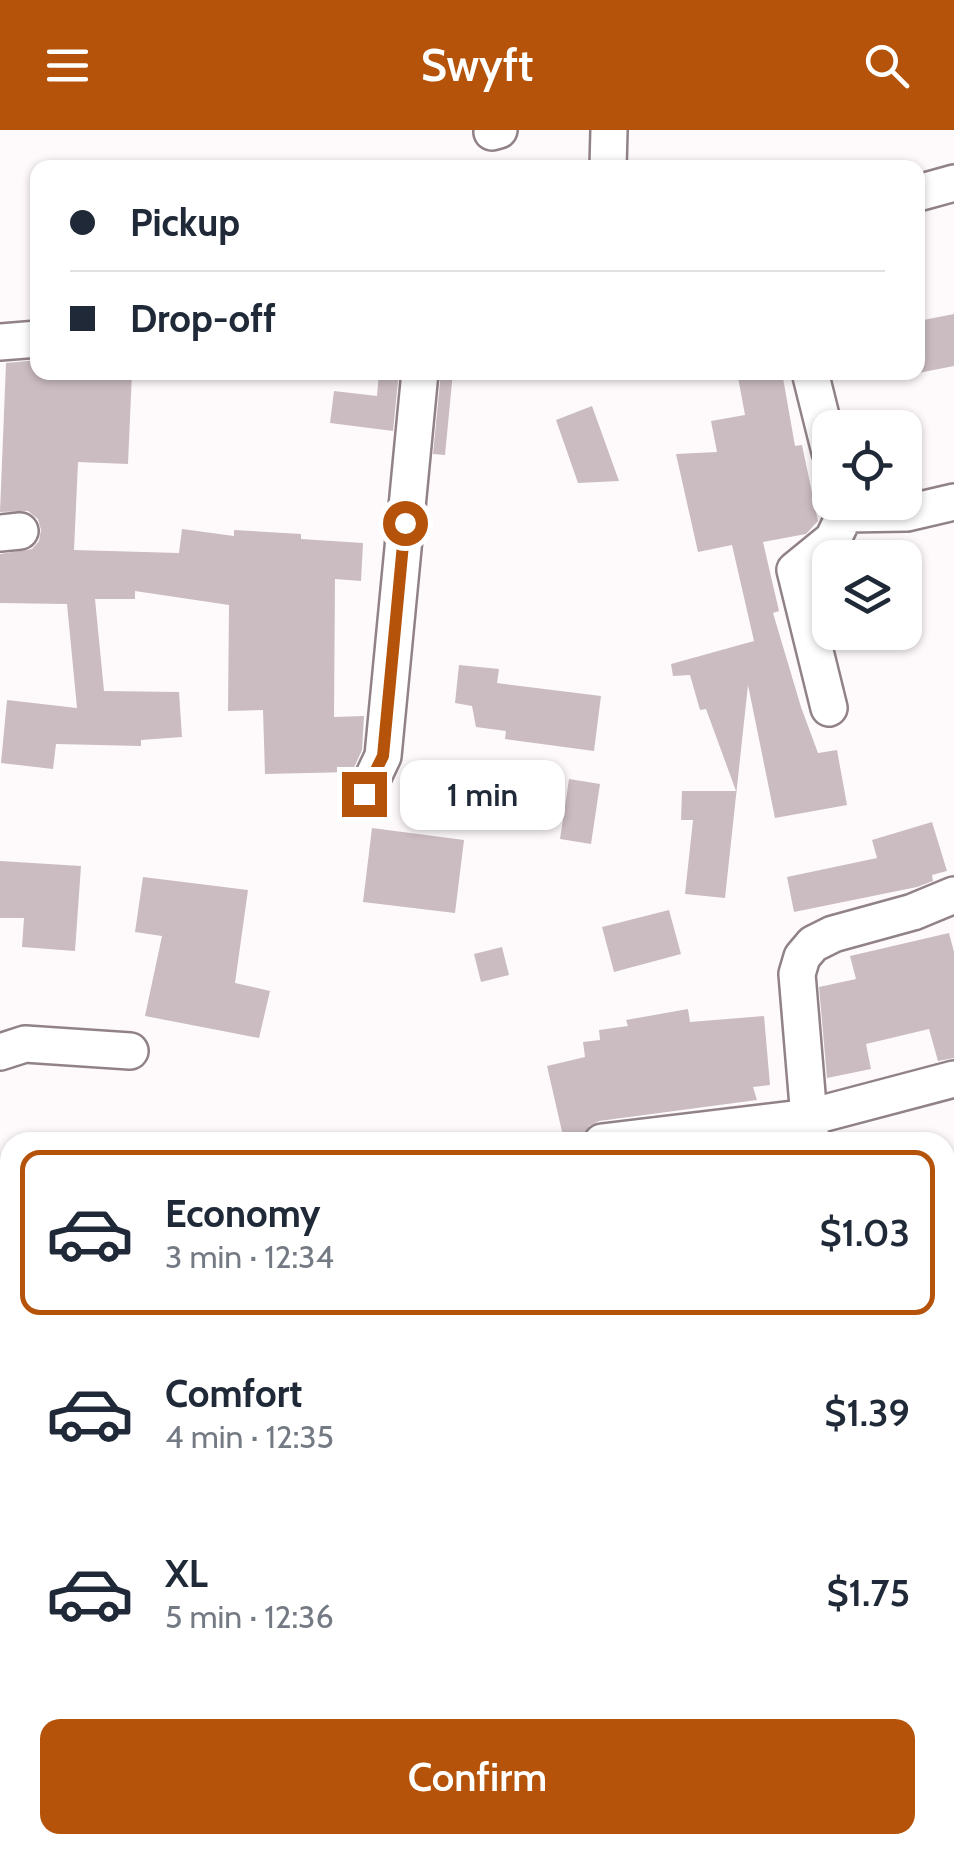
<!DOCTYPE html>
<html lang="en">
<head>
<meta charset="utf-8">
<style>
  body { margin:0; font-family:Cabin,sans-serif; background:#f2f2f3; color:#1f2937; height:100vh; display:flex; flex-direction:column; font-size:38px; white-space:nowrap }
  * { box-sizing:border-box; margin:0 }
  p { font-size:32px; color:#747a83 }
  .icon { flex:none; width:55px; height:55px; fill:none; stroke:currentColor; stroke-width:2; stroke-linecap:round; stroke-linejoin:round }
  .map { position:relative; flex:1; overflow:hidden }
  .details { position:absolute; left:0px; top:1002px; width:955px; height:722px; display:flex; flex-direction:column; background:#fff; border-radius:30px 30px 0 0; box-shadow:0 2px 8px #0004 }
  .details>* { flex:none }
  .guide { position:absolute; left:30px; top:30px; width:895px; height:220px; border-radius:20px; box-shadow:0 2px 8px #0004; display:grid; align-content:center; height:220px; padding:0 40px; background:#fff }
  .fabs { position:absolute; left:812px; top:280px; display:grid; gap:20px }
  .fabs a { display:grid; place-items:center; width:110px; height:110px; border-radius:20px; background:#fff; box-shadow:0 2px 8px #0004; font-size:50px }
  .end { position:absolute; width:45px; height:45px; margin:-22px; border:12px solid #b45309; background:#fff; box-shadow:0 0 0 5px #fff }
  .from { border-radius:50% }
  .bubble { position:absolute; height:70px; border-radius:20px; background:#fff; box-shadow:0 2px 8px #0004; font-size:32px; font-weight:600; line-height:70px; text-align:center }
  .guide b { display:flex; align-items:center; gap:35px; height:95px; font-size:38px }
  .guide b+b { border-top:2px solid #e0e1e3 }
  .guide i { width:25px; height:25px; background:#1f2937 }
  ul { padding:18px 0 0; list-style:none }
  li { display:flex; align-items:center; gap:30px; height:165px; margin:0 20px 15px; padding:0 20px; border:5px solid transparent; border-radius:20px }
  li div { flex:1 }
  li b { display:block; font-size:38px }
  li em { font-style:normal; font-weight:600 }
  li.selected { border-color:#b45309 }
  li>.icon { width:90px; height:90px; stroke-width:1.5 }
  .primary-button { display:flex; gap:20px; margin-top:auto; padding:20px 40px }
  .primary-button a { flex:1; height:115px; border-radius:20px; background:#b45309; color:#fff; font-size:40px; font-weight:600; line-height:115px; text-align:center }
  header { display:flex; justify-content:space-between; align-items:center; height:130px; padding:0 40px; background:#b45309; color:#fff; font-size:45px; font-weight:600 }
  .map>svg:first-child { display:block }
  .building { fill:#cbbcc1 }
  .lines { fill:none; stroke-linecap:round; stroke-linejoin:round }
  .minor-casing { stroke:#918287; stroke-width:40 }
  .minor { stroke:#fff; stroke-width:35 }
  .route { stroke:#b45309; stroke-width:12 }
</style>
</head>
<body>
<header><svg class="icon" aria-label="menu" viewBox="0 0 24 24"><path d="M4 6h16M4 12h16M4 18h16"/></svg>Swyft<svg class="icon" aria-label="search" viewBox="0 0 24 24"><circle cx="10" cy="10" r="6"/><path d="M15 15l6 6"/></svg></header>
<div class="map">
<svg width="954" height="1723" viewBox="0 0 954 1723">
  <rect width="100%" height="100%" fill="#fefafb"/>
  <path class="building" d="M 954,184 L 954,236 L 918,243 L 918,191 Z
    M 38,230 L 38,242 L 132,242 L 128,334 L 78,332 L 74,420 L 179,423 L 182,399 L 234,406 L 234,400 L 301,404 L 301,409 L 363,413 L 361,451 L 335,449 L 334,587 L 364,586 L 362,620 L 352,642 L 265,644 L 263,580 L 228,581 L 229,475 L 135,461 L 135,469 L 95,469 L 104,561 L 179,562 L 182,607 L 141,610 L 141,616 L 56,614 L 53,639 L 1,633 L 7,570 L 77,578 L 67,474 L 0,473 L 0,424 L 32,419 L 39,411 L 41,400 L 38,389 L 28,381 L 0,382 L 6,233 Z
    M 379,242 L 399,242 L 393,301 L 330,293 L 334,261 L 377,266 Z
    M 441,242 L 453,242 L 445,325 L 433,324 Z
    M 737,242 L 782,242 L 795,316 L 802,315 L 818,391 L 806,404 L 763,412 L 779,481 L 773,483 L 801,577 L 818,623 L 837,620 L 847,675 L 775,688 L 748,555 L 725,768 L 685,764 L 693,690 L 681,690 L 682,661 L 736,661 L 706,579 L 700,580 L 690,545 L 673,546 L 671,534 L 754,511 L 732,415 L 698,422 L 676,324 L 717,322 L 711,291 L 745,285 Z
    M 592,276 L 619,351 L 578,353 L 556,290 Z
    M 459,535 L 499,539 L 497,553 L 601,566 L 594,621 L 505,609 L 506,601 L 476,597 L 472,576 L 455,573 Z
    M 569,649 L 600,654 L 591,714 L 560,709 Z
    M 932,692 L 947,741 L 932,745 L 933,751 L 917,757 L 794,782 L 787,747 L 877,728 L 872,710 Z
    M 372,698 L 464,710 L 455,783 L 363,772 Z
    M 0,731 L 81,736 L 75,821 L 22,817 L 24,788 L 0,788 Z
    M 143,747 L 248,760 L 235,853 L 270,861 L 259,908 L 145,886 L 162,806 L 135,802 Z
    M 669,780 L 681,824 L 614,842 L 602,797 Z
    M 949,803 L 954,822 L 954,928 L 938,931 L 929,899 L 866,914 L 871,939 L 827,948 L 819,857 L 856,849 L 850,826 Z
    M 502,817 L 509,845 L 481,852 L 474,824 Z
    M 688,879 L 690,892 L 764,886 L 770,955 L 753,957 L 757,970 L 599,991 L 589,996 L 581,1012 L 571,1012 L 570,1004 L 563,1006 L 547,936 L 585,927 L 583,912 L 600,910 L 599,900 L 628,896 L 626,890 Z"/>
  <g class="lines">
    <g class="minor-casing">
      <path id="minor" d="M 492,2 L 499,0
        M 608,38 L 609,0
        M 918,63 L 954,53
        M 0,212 L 38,209
        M 810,242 L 830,322
        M 845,384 L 907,383 L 954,372
        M 0,403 L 20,401
        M 829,578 L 795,440 L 833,409 L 845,384 L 843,372
        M 365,664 L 383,626 L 420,242
        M 0,922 L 25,914 L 130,921
        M 602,1012 L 810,987 L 954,949
        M 811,1012 L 797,844 L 802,827 L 813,814 L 833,804 L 913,782 L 954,765
        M 945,1227 L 954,1225
        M 0,1374 L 10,1374
        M 945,1694 L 954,1692
        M 688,1723 L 694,1715
        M 915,1723 L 918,1715"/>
    </g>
    <use href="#minor" class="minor"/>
  </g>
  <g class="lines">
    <path class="route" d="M 364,664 L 383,626 L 405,393"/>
  </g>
</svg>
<div class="fabs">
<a><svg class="icon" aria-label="locate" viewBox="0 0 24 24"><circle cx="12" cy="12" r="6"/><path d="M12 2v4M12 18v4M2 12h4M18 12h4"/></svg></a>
<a><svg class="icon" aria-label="layers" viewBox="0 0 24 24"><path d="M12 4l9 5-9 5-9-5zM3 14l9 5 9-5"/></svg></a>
</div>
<i class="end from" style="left:405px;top:393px"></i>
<i class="end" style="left:364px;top:664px"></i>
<div class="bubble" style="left:400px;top:630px;width:165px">1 min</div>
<div class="guide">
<b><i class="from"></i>Pickup</b>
<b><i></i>Drop-off</b>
</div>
<section class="details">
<ul>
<li class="selected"><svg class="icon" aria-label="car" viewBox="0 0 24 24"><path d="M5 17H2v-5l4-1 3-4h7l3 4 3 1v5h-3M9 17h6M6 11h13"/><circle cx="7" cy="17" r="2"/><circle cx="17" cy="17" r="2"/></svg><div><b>Economy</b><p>3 min · 12:34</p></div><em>$1.03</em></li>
<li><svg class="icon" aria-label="car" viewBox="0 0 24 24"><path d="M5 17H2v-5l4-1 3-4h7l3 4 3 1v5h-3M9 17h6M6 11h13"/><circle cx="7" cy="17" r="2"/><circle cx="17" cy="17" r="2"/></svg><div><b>Comfort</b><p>4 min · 12:35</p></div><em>$1.39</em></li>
<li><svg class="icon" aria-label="car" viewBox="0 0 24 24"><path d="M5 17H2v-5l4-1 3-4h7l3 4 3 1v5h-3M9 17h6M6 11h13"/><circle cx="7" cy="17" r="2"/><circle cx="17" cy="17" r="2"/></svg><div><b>XL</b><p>5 min · 12:36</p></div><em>$1.75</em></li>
</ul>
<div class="primary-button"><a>Confirm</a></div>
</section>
</div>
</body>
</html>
